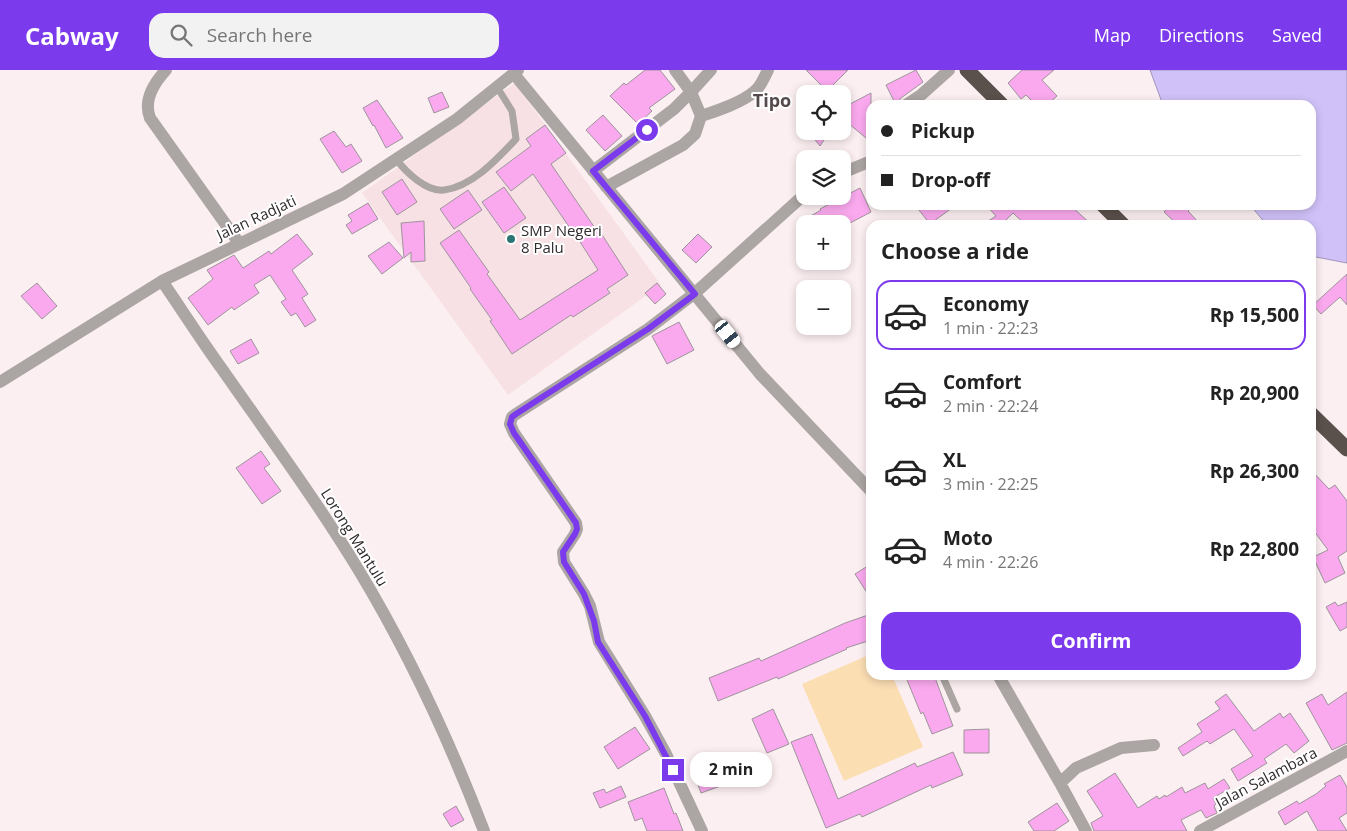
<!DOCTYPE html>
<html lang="en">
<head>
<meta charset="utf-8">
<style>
  body { margin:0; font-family:"Open Sans",sans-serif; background:#f2f2f2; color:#222; height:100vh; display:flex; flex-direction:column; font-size:19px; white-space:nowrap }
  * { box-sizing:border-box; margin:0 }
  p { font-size:16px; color:#767676 }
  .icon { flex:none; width:28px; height:28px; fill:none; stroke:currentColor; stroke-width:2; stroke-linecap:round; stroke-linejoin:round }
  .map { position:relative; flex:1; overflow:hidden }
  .drawer { position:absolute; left:866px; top:150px; width:450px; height:460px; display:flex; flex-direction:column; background:#fff; border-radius:15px; box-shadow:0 2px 8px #0003 }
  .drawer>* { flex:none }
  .guide { position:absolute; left:866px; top:30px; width:450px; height:110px; border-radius:15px; box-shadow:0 2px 8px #0003; display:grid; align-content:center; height:110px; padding:0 15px; background:#fff }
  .fabs { position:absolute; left:796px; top:15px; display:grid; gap:10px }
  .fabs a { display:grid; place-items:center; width:55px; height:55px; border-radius:10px; background:#fff; box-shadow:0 2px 8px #0003; font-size:25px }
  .end { position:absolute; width:22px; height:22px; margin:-11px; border:6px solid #7c3aed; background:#fff; box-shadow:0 0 0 2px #fff }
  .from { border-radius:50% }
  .bubble { position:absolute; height:35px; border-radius:15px; background:#fff; box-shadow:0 2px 8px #0003; font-size:16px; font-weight:700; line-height:35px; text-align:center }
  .car { position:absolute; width:15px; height:30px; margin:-15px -8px; border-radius:6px; box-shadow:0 0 4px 1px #0007; background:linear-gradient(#fff 24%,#345 0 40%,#fff 0 76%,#345 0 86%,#fff 0) }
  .guide b { display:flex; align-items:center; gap:18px; height:48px; font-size:19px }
  .guide b+b { border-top:1px solid #e0e0e0 }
  .guide i { width:12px; height:12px; background:#222 }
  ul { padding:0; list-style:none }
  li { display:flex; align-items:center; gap:15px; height:70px; margin:0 10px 8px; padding:0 5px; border:2px solid transparent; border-radius:15px }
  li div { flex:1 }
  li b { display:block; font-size:19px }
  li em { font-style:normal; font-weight:700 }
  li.on { border-color:#7c3aed }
  li>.icon { width:45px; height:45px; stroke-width:1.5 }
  h2 { padding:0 15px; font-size:22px; line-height:60px }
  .primary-button { display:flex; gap:10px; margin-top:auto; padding:10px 15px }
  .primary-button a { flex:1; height:58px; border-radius:15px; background:#7c3aed; color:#fff; font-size:20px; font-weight:700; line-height:58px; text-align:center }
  header { display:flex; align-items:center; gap:30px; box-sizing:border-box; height:70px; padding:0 25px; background:#7c3aed; color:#fff }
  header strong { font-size:24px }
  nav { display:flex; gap:28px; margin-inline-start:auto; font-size:18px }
  .search { width:350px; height:45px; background:#f2f2f2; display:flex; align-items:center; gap:12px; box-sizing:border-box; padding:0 18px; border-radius:15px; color:#767676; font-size:19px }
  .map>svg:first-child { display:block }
  .built { fill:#f7e1e4 }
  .green { fill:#fcdeb3 }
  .water { fill:#d0c1f8; stroke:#a094bb }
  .building { fill:#faa9ee; stroke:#9d949b }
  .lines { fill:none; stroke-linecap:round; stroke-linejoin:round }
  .lane { stroke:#aba5a3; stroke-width:7 }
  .street { stroke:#aba5a3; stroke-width:12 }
  .highway { stroke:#5a504c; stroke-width:15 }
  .route { stroke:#7c3aed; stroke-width:6 }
  .poi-dot { fill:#2c7574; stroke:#fff; stroke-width:2 }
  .labels { text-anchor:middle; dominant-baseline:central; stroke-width:4; stroke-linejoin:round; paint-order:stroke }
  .street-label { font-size:15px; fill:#302b2c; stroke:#fff }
  .poi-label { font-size:15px; fill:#302b2c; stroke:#fff; text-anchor:start }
  .quarter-label { font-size:18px; font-weight:bold; fill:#554a4c; stroke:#fff }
</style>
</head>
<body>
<header>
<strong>Cabway</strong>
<div class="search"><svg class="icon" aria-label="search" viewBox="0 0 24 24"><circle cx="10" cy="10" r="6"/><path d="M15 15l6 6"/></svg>Search here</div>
<nav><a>Map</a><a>Directions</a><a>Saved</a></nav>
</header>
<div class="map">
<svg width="1347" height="761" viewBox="0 0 1347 761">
  <rect width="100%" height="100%" fill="#fceff1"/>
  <path class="built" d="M 515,13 L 661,215 L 508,325 L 362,123 Z"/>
  <path class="green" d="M 871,584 L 871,605 L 892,605 L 923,677 L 844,711 L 802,614 Z"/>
  <path class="water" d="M 1150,0 L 1347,0 L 1347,193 L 1311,186 L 1311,155 L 1267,155 L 1250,135 L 1311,135 L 1311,35 L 1163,35 Z"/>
  <path class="building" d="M 645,0 L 660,0 L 675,19 L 649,38 L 652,41 L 638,54 L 610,26 L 624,13 L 626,15 Z
    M 806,0 L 848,0 L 827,21 Z
    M 916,0 L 923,12 L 901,28 L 896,35 L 886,15 Z
    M 1022,0 L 1054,0 L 1042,10 L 1057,26 L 1047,35 L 1036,35 L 1026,25 L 1021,29 L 1008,13 Z
    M 442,22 L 449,37 L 434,43 L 428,28 Z
    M 842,23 L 850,34 L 871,23 L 871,63 L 866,68 L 842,48 Z
    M 377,30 L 403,68 L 386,78 L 374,55 L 373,56 L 363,38 Z
    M 603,45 L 622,66 L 605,81 L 586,60 Z
    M 545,55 L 566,83 L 551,94 L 597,161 L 599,160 L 628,205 L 607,219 L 610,223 L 573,247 L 571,245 L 512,284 L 490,251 L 492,250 L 470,219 L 471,218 L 440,173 L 459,160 L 489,202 L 487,204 L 520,250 L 598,200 L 577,167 L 576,167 L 533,104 L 511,121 L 496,102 L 531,76 L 526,69 Z
    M 334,61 L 346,77 L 351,74 L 362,91 L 342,103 L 320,69 Z
    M 808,61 L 830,61 L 820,76 Z
    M 402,109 L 417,132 L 397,145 L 382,122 Z
    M 504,117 L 526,148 L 504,163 L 482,132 Z
    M 860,118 L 871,142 L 850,153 L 849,151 L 843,154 L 797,154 L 821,140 L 820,139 Z
    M 468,120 L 482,140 L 454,159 L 440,139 Z
    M 368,133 L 378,149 L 352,164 L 346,155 L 352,151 L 348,145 Z
    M 915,135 L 956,135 L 930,154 Z
    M 986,135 L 1070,135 L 1092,155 L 1026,155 L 1013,143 L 1001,155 L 982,155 L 996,146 Z
    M 1170,135 L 1194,135 L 1188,141 L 1201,155 L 1178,155 L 1164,142 Z
    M 424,151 L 425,191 L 411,192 L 411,182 L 404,188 L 401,153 Z
    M 297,164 L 313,184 L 292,200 L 308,224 L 302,228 L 316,250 L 305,257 L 296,243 L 291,246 L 281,232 L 286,229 L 270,205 L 254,215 L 259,223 L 234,240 L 232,237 L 208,255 L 188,228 L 213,209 L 207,200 L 234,185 L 243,198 L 269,181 L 271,184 Z
    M 698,164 L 712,177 L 696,193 L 682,180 Z
    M 389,172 L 403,188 L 382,204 L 368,186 Z
    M 1347,204 L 1347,235 L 1340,227 L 1321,244 L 1313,235 Z
    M 37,213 L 57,236 L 42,249 L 21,226 Z
    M 657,213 L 666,224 L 655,234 L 645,223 Z
    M 679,252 L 694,280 L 667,294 L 652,266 Z
    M 251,269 L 259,283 L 238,294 L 230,281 Z
    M 261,381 L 270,394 L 264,398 L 281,421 L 262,434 L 236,398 Z
    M 1311,400 L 1329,419 L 1335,415 L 1347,431 L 1347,481 L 1338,487 L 1345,503 L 1325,513 L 1313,487 L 1328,480 L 1311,457 Z
    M 871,494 L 871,529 L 855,504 Z
    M 1335,532 L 1338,536 L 1347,532 L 1347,557 L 1340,561 L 1326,537 Z
    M 871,544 L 871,570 L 846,578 L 847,579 L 778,609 L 777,607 L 718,631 L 709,608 L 759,588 L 761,591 L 845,553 Z
    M 905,605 L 934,605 L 953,656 L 932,664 L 923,642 L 921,644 Z
    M 1347,622 L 1347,673 L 1332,680 L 1306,633 L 1322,624 L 1328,635 Z
    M 1226,624 L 1254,661 L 1280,643 L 1283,648 L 1290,643 L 1309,671 L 1294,683 L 1286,674 L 1264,689 L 1267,693 L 1238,711 L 1231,699 L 1253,686 L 1234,659 L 1210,674 L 1207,671 L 1183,686 L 1178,678 L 1202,662 L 1197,654 L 1220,639 L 1215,632 Z
    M 773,639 L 789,674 L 767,683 L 752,649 Z
    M 635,657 L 650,679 L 618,699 L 604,677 Z
    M 989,659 L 989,683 L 964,683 L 964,660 Z
    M 812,664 L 838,729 L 915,693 L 917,697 L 953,682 L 963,705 L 932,718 L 931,715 L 862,747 L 860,744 L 826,758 L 791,672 Z
    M 721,691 L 729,713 L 701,723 L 693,701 Z
    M 1115,703 L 1138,738 L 1157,726 L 1159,729 L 1165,725 L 1166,727 L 1182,717 L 1185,723 L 1205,713 L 1208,719 L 1224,709 L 1230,718 L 1213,728 L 1216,734 L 1214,736 L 1217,743 L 1206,748 L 1201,740 L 1181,750 L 1187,761 L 1094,761 L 1091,753 L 1103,746 L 1087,721 Z
    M 1340,705 L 1347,717 L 1347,743 L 1339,748 L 1347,761 L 1318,761 L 1307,741 L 1285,755 L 1278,742 L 1297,731 L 1299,734 L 1316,724 L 1326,716 L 1324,714 Z
    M 621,716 L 626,727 L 600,738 L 593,723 L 604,719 L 606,723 Z
    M 664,718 L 674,744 L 676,743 L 683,761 L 647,761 L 642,748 L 635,751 L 628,732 Z
    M 1057,733 L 1069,751 L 1054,761 L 1034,761 L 1028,752 Z
    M 456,736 L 464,750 L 451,757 L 443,744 Z"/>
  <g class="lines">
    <path class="lane" d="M 396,89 C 406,102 426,122 444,120 C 473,116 497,89 516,69 L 512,41 L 497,17
      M 942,605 L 957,639"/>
    <path class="street" d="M 166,0 C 154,13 143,30 150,48 L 239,173
      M 514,4 L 760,304 L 871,421
      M 906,35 L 921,25 L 949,0
      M 701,46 C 717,41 747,31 758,18 C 762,13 765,6 768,0
      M 593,101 L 674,39 L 691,22 L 675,0
      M 842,103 L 871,91
      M 606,117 L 683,75 L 695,64 L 701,46 L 691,22 L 711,0
      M 162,211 C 182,240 201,270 222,299 C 268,365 316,430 358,499 C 407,580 450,672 484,761
      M 0,312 L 162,211 L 343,124 L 457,49 L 518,0
      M 998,605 L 1060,713 L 1086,761
      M 1060,713 L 1076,698 L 1121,678 L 1154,675
      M 702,761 L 666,684 L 645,646 L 599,572 L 590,536 L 584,524 L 564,492 L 563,482 L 575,464 L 577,459 L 576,453 L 514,363 L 510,354 L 512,347 L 516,344 L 648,259 L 695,223 L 805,124
      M 1200,761 L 1347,681"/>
    <path class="highway" d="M 967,0 L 1002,35
      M 1103,135 L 1123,155
      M 1311,344 L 1347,379"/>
  </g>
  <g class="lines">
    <path class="route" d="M 647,60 L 593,101 L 695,224 L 648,259 L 516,344 L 512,347 L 510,354 L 514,363 L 576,453 L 577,459 L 575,464 L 563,482 L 564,492 L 584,524 L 594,551 L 598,572 L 645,646 L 673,700"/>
  </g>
  <circle class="poi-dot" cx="511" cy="169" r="5"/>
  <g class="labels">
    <g class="street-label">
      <text transform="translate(256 147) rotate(-25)">Jalan Radjati</text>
      <text transform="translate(355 467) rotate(58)">Lorong Mantulu</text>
      <text transform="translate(1266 707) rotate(-28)">Jalan Salambara</text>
    </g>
    <g class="poi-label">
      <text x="521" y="160">SMP Negeri<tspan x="521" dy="17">8 Palu</tspan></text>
    </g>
    <g class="quarter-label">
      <text x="772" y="30">Tipo</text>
    </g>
  </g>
</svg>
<div class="fabs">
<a><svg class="icon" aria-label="locate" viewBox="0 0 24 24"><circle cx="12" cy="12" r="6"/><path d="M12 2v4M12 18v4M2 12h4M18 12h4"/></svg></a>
<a><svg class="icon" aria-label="layers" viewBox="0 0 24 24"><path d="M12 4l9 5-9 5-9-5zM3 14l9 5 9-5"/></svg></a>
<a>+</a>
<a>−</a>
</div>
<i class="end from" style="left:647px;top:60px"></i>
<i class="end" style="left:673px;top:700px"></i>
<div class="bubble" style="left:690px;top:682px;width:82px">2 min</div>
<i class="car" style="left:728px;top:264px;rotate:141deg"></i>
<div class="guide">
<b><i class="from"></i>Pickup</b>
<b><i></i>Drop-off</b>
</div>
<section class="drawer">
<h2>Choose a ride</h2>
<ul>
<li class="on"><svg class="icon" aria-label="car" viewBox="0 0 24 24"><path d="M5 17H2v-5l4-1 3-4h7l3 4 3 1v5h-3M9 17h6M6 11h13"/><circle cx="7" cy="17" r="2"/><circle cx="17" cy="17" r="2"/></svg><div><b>Economy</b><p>1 min · 22:23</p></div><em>Rp 15,500</em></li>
<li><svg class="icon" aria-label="car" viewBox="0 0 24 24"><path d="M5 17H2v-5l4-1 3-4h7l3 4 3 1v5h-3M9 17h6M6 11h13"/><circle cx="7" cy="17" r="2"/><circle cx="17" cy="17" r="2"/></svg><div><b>Comfort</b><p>2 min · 22:24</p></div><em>Rp 20,900</em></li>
<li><svg class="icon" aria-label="car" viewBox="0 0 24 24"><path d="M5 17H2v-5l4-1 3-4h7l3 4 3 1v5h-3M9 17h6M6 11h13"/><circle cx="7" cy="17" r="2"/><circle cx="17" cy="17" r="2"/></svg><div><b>XL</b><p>3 min · 22:25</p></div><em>Rp 26,300</em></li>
<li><svg class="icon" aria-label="car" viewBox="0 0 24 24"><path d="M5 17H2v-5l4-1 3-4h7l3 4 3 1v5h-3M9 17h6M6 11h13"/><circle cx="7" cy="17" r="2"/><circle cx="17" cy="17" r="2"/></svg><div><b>Moto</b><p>4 min · 22:26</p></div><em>Rp 22,800</em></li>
</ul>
<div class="primary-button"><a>Confirm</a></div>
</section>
</div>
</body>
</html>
